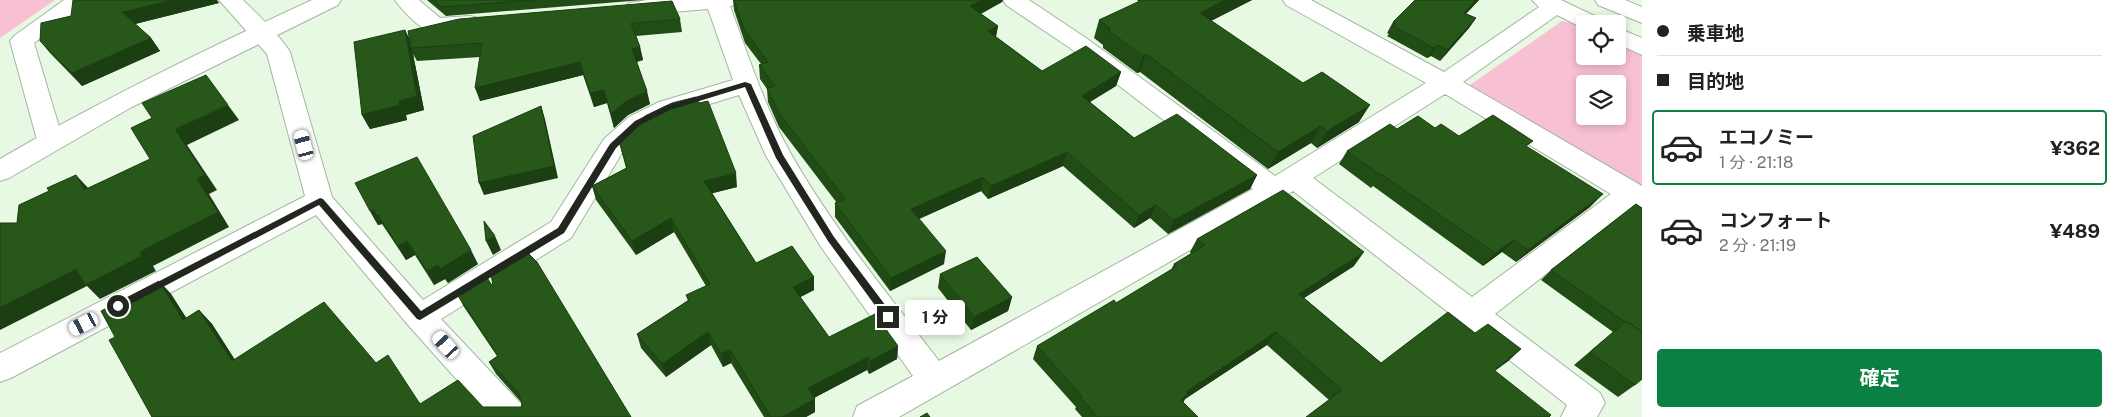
<!DOCTYPE html>
<html lang="ja">
<head>
<meta charset="utf-8">
<style>
  body { margin:0; font-family:"Public Sans","Noto Sans JP",sans-serif; background:#f6f6f6; color:#222; height:100vh; display:flex; flex-direction:column; font-size:19px; white-space:nowrap }
  * { box-sizing:border-box; margin:0 }
  p { font-size:16px; color:#767676 }
  .icon { flex:none; width:28px; height:28px; fill:none; stroke:currentColor; stroke-width:2; stroke-linecap:round; stroke-linejoin:round }
  .map { position:relative; flex:1; overflow:hidden }
  .details { display:flex; flex-direction:column; background:#fff; width:475px }
  .details>* { flex:none }
  .hud { display:grid; align-content:center; height:110px; padding:0 15px; background:#fff }
  .buttons { position:absolute; left:1576px; top:15px; display:grid; gap:10px }
  .buttons a { display:grid; place-items:center; width:50px; height:50px; border-radius:5px; background:#fff; box-shadow:0 2px 8px #0003; font-size:25px }
  .end { position:absolute; width:22px; height:22px; margin:-11px; border:6px solid #21271f; background:#fff; box-shadow:0 0 0 2px #fff }
  .from { border-radius:50% }
  .bubble { position:absolute; height:35px; border-radius:5px; background:#fff; box-shadow:0 2px 8px #0003; font-size:16px; font-weight:700; line-height:35px; text-align:center }
  .car { position:absolute; width:15px; height:30px; margin:-15px -8px; border-radius:6px; box-shadow:0 0 4px 1px #0007; background:linear-gradient(#fff 24%,#345 0 40%,#fff 0 76%,#345 0 86%,#fff 0) }
  .hud b { display:flex; align-items:center; gap:18px; height:48px; font-size:19px }
  .hud b+b { border-top:1px solid #e0e0e0 }
  .hud i { width:12px; height:12px; background:#222 }
  ul { padding:0; list-style:none }
  li { display:flex; align-items:center; gap:15px; height:75px; margin:0 10px 8px; padding:0 5px; border:2px solid transparent; border-radius:5px }
  li div { flex:1 }
  li b { display:block; font-size:19px }
  li em { font-style:normal; font-weight:700 }
  li.selected { border-color:#0b8043 }
  li>.icon { width:45px; height:45px; stroke-width:1.5 }
  .cta { display:flex; gap:10px; margin-top:auto; padding:10px 15px }
  .cta a { flex:1; height:58px; border-radius:5px; background:#0b8043; color:#fff; font-size:20px; font-weight:700; line-height:58px; text-align:center }
  main { display:flex; flex:1; min-height:0 }
  .map>svg:first-child { display:block }
  .green { fill:#f7c0d3; fill-rule:evenodd }
  .lines { fill:none; stroke-linecap:round; stroke-linejoin:round }
  .street-casing { stroke:#a5b5a1; stroke-width:2 }
  .secondary-casing { stroke:#a5b5a1; stroke-width:2 }
  .street { fill:#fff; fill-rule:evenodd }
  .secondary { fill:#fff; fill-rule:evenodd }
  .wall { fill:#224c16 }
  .shaded-wall { fill:#1b3e12 }
  .building { fill:#27581a; stroke:#1b3e12 }
  .route { fill:#21271f }
</style>
</head>
<body>
<main>
<div class="map">
<svg width="1642" height="417" viewBox="0 0 1642 417">
  <rect width="100%" height="100%" fill="#e7f8e3"/>
  <path class="green" d="M 0,0 L 55,0 L 0,38 Z
    M 1562,21 L 1585,26 L 1585,56 L 1618,56 L 1618,41 L 1642,53 L 1642,190 L 1475,94 L 1470,85 ZM 1585,84 L 1618,84 L 1618,116 L 1585,116 Z"/>
  <g class="lines">
    <g class="street-casing">
      <path id="street" d="M 64,0 L 90,0 L 87,5 L 34,43 L 63,140 L 59,147 L 50,149 L 41,147 L 37,140 L 10,41 L 14,36 Z
        M 219,0 L 243,0 C 259,16 277,32 290,52 L 332,197 L 423,300 L 551,222 L 604,139 L 629,117 L 659,102 L 733,80 L 708,9 L 637,15 L 629,13 L 626,8 L 629,3 L 648,0 L 738,0 L 735,5 L 730,6 C 748,55 765,108 791,154 C 833,228 888,294 939,361 L 1253,189 L 1070,48 L 1006,5 L 1003,0 L 1029,0 L 1086,38 L 1275,176 L 1426,83 L 1286,5 L 1283,0 L 1311,0 L 1444,72 L 1539,7 L 1532,0 L 1561,0 L 1601,19 L 1604,24 L 1585,24 L 1585,29 L 1557,15 L 1463,82 L 1642,186 L 1642,209 L 1633,206 L 1495,314 L 1600,393 L 1605,403 L 1597,417 L 1561,417 L 1567,405 L 1293,191 L 899,417 L 853,417 L 857,406 L 913,376 L 821,247 L 766,156 L 739,95 L 677,114 L 647,129 L 622,153 L 571,238 L 441,319 L 523,406 L 527,417 L 490,417 L 409,326 L 316,215 L 11,378 L 0,382 L 0,353 L 305,196 L 267,54 ZM 1445,94 L 1611,194 L 1472,297 L 1313,178 Z
        M 395,0 L 419,0 L 440,18 L 470,16 L 478,18 L 481,23 L 478,28 C 467,31 436,36 427,31 C 418,26 401,9 395,0 Z
        M 1618,28 L 1642,38 L 1642,55 L 1618,44 Z"/>
    </g>
    <g class="secondary-casing">
      <path id="secondary" d="M 312,0 L 341,0 L 338,5 L 130,108 L 9,178 L 0,181 L 0,159 C 101,100 206,49 312,0 Z
        M 1595,0 L 1625,0 L 1642,7 L 1642,23 L 1598,5 Z"/>
    </g>
    <use href="#street" class="street"/>
    <use href="#secondary" class="secondary"/>
  </g>
  <path class="wall" d="M 427,0 L 643,0 L 446,16 Z
    M 733,0 L 1003,0 L 1002,2 L 981,14 L 998,26 L 996,37 L 1042,71 L 1121,72 L 1116,86 L 1090,102 L 1134,138 L 1257,175 L 1250,189 L 1168,234 L 1150,218 L 1134,228 L 1063,166 L 988,199 L 981,191 L 919,219 L 944,264 L 890,291 L 835,217 L 835,203 L 837,203 L 779,127 L 768,102 L 767,89 L 760,79 L 759,65 L 761,64 L 745,43 L 734,10 Z
    M 1137,0 L 1252,0 L 1211,21 L 1359,122 L 1317,148 L 1311,143 L 1268,169 L 1140,72 L 1137,73 L 1103,48 L 1103,45 L 1094,38 L 1099,20 L 1139,2 Z
    M 1415,0 L 1479,0 L 1466,14 L 1476,18 L 1469,28 L 1440,61 L 1431,56 L 1427,58 L 1387,36 L 1389,34 L 1387,33 L 1393,22 Z
    M 219,3 L 135,24 L 151,38 L 160,51 L 82,86 L 50,53 L 40,41 L 71,16 Z
    M 680,19 L 682,32 L 636,36 L 640,47 L 643,60 L 637,62 L 650,104 L 628,115 L 614,128 L 607,103 L 594,107 L 583,75 L 480,101 L 480,57 L 417,61 L 413,54 L 424,110 L 406,115 L 407,120 L 370,129 L 362,115 L 405,30 L 410,40 Z
    M 1435,128 L 1459,136 L 1528,147 L 1590,207 L 1516,262 L 1502,252 L 1483,266 L 1373,186 L 1371,188 L 1339,164 L 1347,151 L 1397,129 Z
    M 619,141 L 737,187 L 712,193 L 756,263 L 814,277 L 814,290 L 800,297 L 829,337 L 898,346 L 897,359 L 869,374 L 867,370 L 814,398 L 815,412 L 806,417 L 764,417 L 731,363 L 723,367 L 711,345 L 666,377 L 641,348 L 637,334 L 688,301 L 686,295 L 706,286 L 674,232 L 636,255 L 596,200 L 592,186 L 626,168 Z
    M 1636,204 L 1635,385 L 1618,397 L 1574,365 L 1613,332 L 1541,280 L 1551,270 Z
    M 370,211 L 478,264 L 448,283 L 445,279 L 434,285 L 415,255 L 406,260 L 382,224 L 378,225 Z
    M 1197,239 L 1354,266 L 1304,298 L 1381,363 L 1475,333 L 1521,349 L 1507,362 L 1329,400 L 1267,345 L 1185,399 L 1183,402 L 1198,417 L 1082,417 L 1075,409 L 1076,407 L 1033,359 L 1037,346 L 1116,303 L 1171,270 L 1174,264 L 1191,254 L 1190,252 Z
    M 940,274 L 1012,297 L 1008,311 L 971,330 L 938,288 Z
    M 159,281 L 171,294 L 186,318 L 199,310 L 212,324 L 235,360 L 376,363 L 421,404 L 483,407 L 521,407 L 522,404 L 521,402 L 496,374 L 489,362 L 497,356 L 464,307 L 457,294 L 493,287 L 631,417 L 152,417 L 115,337 Z"/>
  <path class="shaded-wall" d="M 172,0 L 217,0 L 219,3 L 131,25 L 122,12 Z
    M 982,0 L 1003,0 L 1002,2 L 968,20 L 970,6 Z
    M 1225,0 L 1252,0 L 1193,30 L 1200,13 Z
    M 1476,0 L 1479,0 L 1457,23 L 1464,13 Z
    M 1476,18 L 1469,28 L 1440,61 L 1447,50 Z
    M 998,26 L 995,40 L 988,31 Z
    M 405,30 L 412,45 L 411,48 L 413,54 L 424,110 L 406,115 L 407,120 L 370,129 L 362,115 L 399,101 Z
    M 151,38 L 160,51 L 82,86 L 72,73 Z
    M 1437,45 L 1431,56 L 1427,58 L 1434,48 Z
    M 640,47 L 643,60 L 635,62 L 632,49 Z
    M 1146,54 L 1140,72 L 1137,73 L 1143,56 Z
    M 580,62 L 583,75 L 480,101 L 475,88 Z
    M 1121,72 L 1116,86 L 1078,109 L 1082,96 Z
    M 604,90 L 607,103 L 594,107 L 590,93 Z
    M 647,91 L 650,104 L 628,115 L 614,128 L 611,114 L 625,102 Z
    M 228,105 L 239,120 L 187,145 L 217,190 L 209,194 L 229,227 L 153,266 L 156,271 L 100,299 L 87,286 L 0,330 L 0,307 L 76,269 L 140,252 L 197,179 L 175,129 Z
    M 1370,105 L 1359,122 L 1317,148 L 1327,131 Z
    M 541,106 L 545,119 L 558,178 L 484,195 L 479,183 Z
    M 1321,126 L 1311,143 L 1268,169 L 1278,152 Z
    M 1067,152 L 1063,166 L 988,199 L 991,186 Z
    M 736,173 L 737,187 L 706,195 L 704,181 Z
    M 76,175 L 90,190 L 84,190 Z
    M 1257,175 L 1250,189 L 1168,234 L 1174,220 Z
    M 983,177 L 981,191 L 910,223 L 911,209 Z
    M 1603,194 L 1590,207 L 1516,262 L 1528,250 Z
    M 1156,205 L 1150,218 L 1134,228 L 1139,215 Z
    M 374,209 L 382,224 L 378,225 L 370,211 Z
    M 671,218 L 674,232 L 636,255 L 632,241 Z
    M 495,236 L 501,250 L 493,255 L 486,241 Z
    M 1514,240 L 1502,252 L 1483,266 L 1495,253 Z
    M 407,241 L 415,255 L 406,260 L 398,246 Z
    M 471,250 L 478,264 L 448,283 L 440,269 Z
    M 946,251 L 944,264 L 890,291 L 891,278 Z
    M 1364,252 L 1354,266 L 1290,307 L 1299,294 Z
    M 438,265 L 445,279 L 434,285 L 427,271 Z
    M 814,277 L 814,290 L 793,301 L 793,287 Z
    M 159,281 L 171,294 L 196,333 L 183,320 Z
    M 1012,297 L 1008,311 L 971,330 L 974,317 Z
    M 199,310 L 212,324 L 244,374 L 232,361 Z
    M 708,332 L 711,345 L 666,377 L 662,364 Z
    M 1276,332 L 1267,345 L 1185,399 L 1181,407 L 1173,412 L 1186,392 Z
    M 898,346 L 897,359 L 869,374 L 870,361 Z
    M 1521,349 L 1507,362 L 1480,382 L 1494,370 Z
    M 730,350 L 731,363 L 723,367 L 721,354 Z
    M 868,357 L 867,370 L 808,401 L 808,388 Z
    M 815,399 L 815,412 L 806,417 L 782,417 Z"/>
  <path class="building" d="M 73,0 L 172,0 L 122,12 L 151,38 L 72,73 L 40,41 L 41,23 L 71,16 Z
    M 434,0 L 533,0 L 442,7 Z
    M 734,0 L 982,0 L 970,6 L 998,26 L 988,31 L 1042,71 L 1086,46 L 1121,72 L 1082,96 L 1134,138 L 1177,114 L 1257,175 L 1174,220 L 1156,205 L 1139,215 L 1067,152 L 991,186 L 983,177 L 911,209 L 946,251 L 891,278 L 835,203 L 845,199 L 779,113 L 767,88 L 775,86 L 759,65 L 768,62 L 744,29 Z
    M 1142,0 L 1225,0 L 1200,13 L 1303,83 L 1322,72 L 1370,105 L 1327,131 L 1321,126 L 1278,152 L 1146,54 L 1143,56 L 1108,30 L 1111,29 L 1099,20 Z
    M 1415,0 L 1476,0 L 1464,13 L 1476,18 L 1447,50 L 1437,45 L 1434,48 L 1393,26 L 1396,24 L 1393,22 Z
    M 672,1 L 680,19 L 631,23 L 640,47 L 632,49 L 647,91 L 625,102 L 611,114 L 604,90 L 590,93 L 580,62 L 475,88 L 482,43 L 411,48 L 408,31 L 459,19 Z
    M 405,30 L 417,96 L 399,101 L 400,105 L 362,115 L 354,42 Z
    M 206,75 L 228,105 L 175,129 L 205,175 L 197,179 L 218,212 L 140,252 L 142,256 L 85,285 L 76,269 L 0,307 L 0,223 L 17,223 L 19,205 L 49,191 L 47,188 L 76,175 L 84,190 L 150,159 L 131,128 L 152,118 L 142,103 Z
    M 696,97 L 699,103 L 708,101 L 736,173 L 704,181 L 756,263 L 792,246 L 814,277 L 793,287 L 829,337 L 875,314 L 898,346 L 870,361 L 868,357 L 808,388 L 815,399 L 782,417 L 771,417 L 730,350 L 721,354 L 708,332 L 662,364 L 637,334 L 689,300 L 686,295 L 710,284 L 671,218 L 632,241 L 592,186 L 627,168 L 619,141 L 645,116 L 672,103 Z
    M 541,106 L 554,166 L 479,183 L 473,136 Z
    M 1493,115 L 1533,141 L 1526,146 L 1603,194 L 1528,250 L 1514,240 L 1495,253 L 1381,174 L 1380,175 L 1347,151 L 1390,124 L 1397,129 L 1418,116 L 1435,128 L 1441,124 L 1459,136 Z
    M 417,157 L 471,250 L 440,269 L 438,265 L 427,271 L 407,241 L 398,246 L 374,209 L 370,211 L 355,183 Z
    M 1283,190 L 1364,252 L 1299,294 L 1381,363 L 1448,312 L 1475,333 L 1488,324 L 1521,349 L 1494,370 L 1551,415 L 1549,417 L 1306,417 L 1342,390 L 1276,332 L 1186,392 L 1188,394 L 1181,400 L 1198,417 L 1098,417 L 1080,397 L 1082,396 L 1037,346 L 1114,300 L 1116,303 L 1177,266 L 1174,264 L 1205,245 L 1197,239 Z
    M 1636,204 L 1642,208 L 1642,332 L 1626,321 L 1625,322 L 1551,270 Z
    M 484,221 L 495,236 L 486,241 Z
    M 529,254 L 537,262 L 631,417 L 152,417 L 109,340 L 115,337 L 101,311 L 159,281 L 183,320 L 199,310 L 232,361 L 324,302 L 376,363 L 388,355 L 420,404 L 458,380 L 483,407 L 521,407 L 522,404 L 518,392 L 489,362 L 498,356 L 457,294 L 486,276 L 493,287 L 491,273 L 512,260 L 514,263 Z
    M 977,257 L 1012,297 L 974,317 L 940,274 Z
    M 1626,321 L 1642,332 L 1642,379 L 1635,385 L 1590,352 Z
    M 927,413 L 930,417 L 920,417 Z"/>
  <path class="route" d="M 745,82 L 751,84 L 783,155 L 834,237 L 892,314 L 892,319 L 885,319 L 828,241 L 776,158 L 745,87 L 670,110 L 640,125 L 616,148 L 564,233 L 420,320 L 417,319 L 319,205 L 121,309 L 115,309 L 113,306 L 115,304 L 320,198 L 323,199 L 421,311 L 558,228 L 610,144 L 635,121 L 665,106 Z"/>
</svg>
<div class="buttons">
<a><svg class="icon" aria-label="locate" viewBox="0 0 24 24"><circle cx="12" cy="12" r="6"/><path d="M12 2v4M12 18v4M2 12h4M18 12h4"/></svg></a>
<a><svg class="icon" aria-label="layers" viewBox="0 0 24 24"><path d="M12 4l9 5-9 5-9-5zM3 14l9 5 9-5"/></svg></a>
</div>
<i class="end from" style="left:118px;top:306px"></i>
<i class="end" style="left:888px;top:317px"></i>
<div class="bubble" style="left:905px;top:300px;width:60px">1 分</div>
<i class="car" style="left:304px;top:145px;rotate:345deg"></i>
<i class="car" style="left:84px;top:324px;rotate:243deg"></i>
<i class="car" style="left:446px;top:345px;rotate:318deg"></i>
</div>
<section class="details">
<div class="hud">
<b><i class="from"></i>乗車地</b>
<b><i></i>目的地</b>
</div>
<ul>
<li class="selected"><svg class="icon" aria-label="car" viewBox="0 0 24 24"><path d="M5 17H2v-5l4-1 3-4h7l3 4 3 1v5h-3M9 17h6M6 11h13"/><circle cx="7" cy="17" r="2"/><circle cx="17" cy="17" r="2"/></svg><div><b>エコノミー</b><p>1 分 · 21:18</p></div><em>¥362</em></li>
<li><svg class="icon" aria-label="car" viewBox="0 0 24 24"><path d="M5 17H2v-5l4-1 3-4h7l3 4 3 1v5h-3M9 17h6M6 11h13"/><circle cx="7" cy="17" r="2"/><circle cx="17" cy="17" r="2"/></svg><div><b>コンフォート</b><p>2 分 · 21:19</p></div><em>¥489</em></li>
</ul>
<div class="cta"><a>確定</a></div>
</section>
</main>
</body>
</html>
